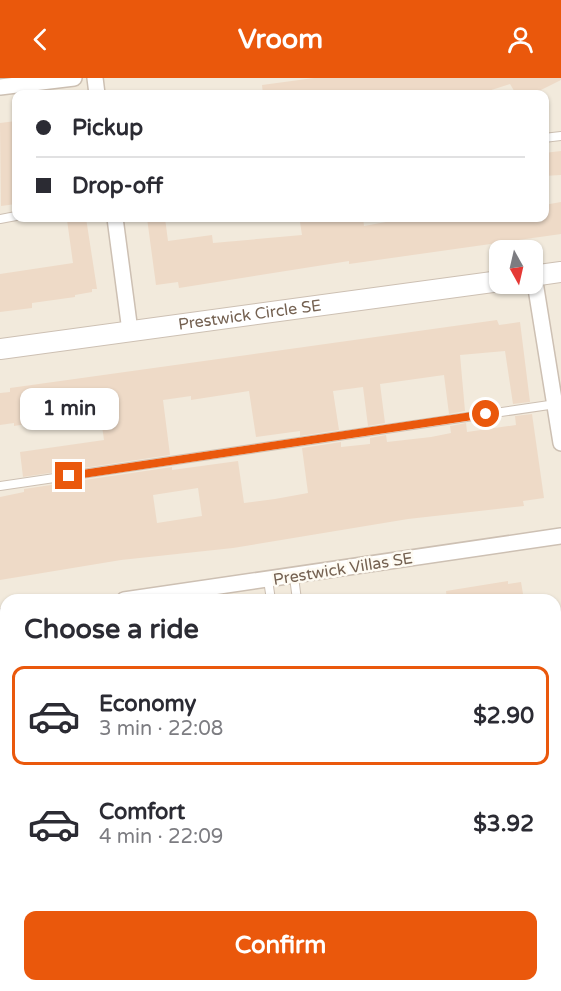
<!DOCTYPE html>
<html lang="en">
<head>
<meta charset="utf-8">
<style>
  body { margin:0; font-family:"Varela Round",sans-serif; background:#f2f2f3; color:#2b2b33; height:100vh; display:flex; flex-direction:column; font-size:22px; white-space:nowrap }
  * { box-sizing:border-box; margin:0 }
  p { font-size:20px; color:#7c7c81 }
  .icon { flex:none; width:33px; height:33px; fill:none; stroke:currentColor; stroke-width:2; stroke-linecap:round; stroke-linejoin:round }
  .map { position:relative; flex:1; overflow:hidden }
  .sheet { position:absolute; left:0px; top:516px; width:561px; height:398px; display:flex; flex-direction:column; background:#fff; border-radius:18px 18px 0 0; box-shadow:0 2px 4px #0004 }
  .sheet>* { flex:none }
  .guide { position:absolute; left:12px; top:12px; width:537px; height:132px; border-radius:12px; box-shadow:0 2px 4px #0004; display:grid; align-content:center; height:132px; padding:0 24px; background:#fff }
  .needle { width:39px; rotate:172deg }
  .tools { position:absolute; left:489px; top:162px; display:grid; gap:12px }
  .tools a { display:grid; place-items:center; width:54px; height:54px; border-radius:12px; background:#fff; box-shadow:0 2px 4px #0004; font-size:30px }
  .end { position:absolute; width:27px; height:27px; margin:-14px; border:8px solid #ea580c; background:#fff; box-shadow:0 0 0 3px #fff }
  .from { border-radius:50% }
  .bubble { position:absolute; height:42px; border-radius:12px; background:#fff; box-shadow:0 2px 4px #0004; font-size:20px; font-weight:800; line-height:42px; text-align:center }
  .guide b { display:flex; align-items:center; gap:21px; height:57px; font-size:22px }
  .guide b+b { border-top:2px solid #e1e1e2 }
  .guide i { width:15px; height:15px; background:#2b2b33 }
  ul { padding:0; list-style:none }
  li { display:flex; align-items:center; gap:18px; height:99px; margin:0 12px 9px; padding:0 12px; border:3px solid transparent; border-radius:12px }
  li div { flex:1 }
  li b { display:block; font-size:22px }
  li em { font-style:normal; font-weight:800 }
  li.on { border-color:#ea580c }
  li>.icon { width:54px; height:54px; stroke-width:1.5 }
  h2 { padding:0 24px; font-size:27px; line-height:72px }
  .button { display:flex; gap:12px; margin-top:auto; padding:12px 24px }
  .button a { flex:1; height:69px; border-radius:12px; background:#ea580c; color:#fff; font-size:24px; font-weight:800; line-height:69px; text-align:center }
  header { display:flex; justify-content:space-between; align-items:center; height:78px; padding:0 24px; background:#ea580c; color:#fff; font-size:27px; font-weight:800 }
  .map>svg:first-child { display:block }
  .residential { fill:#f2eadc; fill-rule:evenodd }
  .building { fill:#eedac7; fill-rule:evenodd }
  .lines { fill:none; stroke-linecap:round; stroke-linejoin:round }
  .service-casing { stroke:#cdc0b3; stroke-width:10 }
  .minor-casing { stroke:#cdc0b3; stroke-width:18 }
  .tertiary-casing { stroke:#cdc0b3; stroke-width:22 }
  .service { stroke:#fff; stroke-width:8 }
  .minor { stroke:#fff; stroke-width:15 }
  .tertiary { stroke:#fff; stroke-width:20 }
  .route { stroke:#ea580c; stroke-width:8 }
  .labels { text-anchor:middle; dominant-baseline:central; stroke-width:5; stroke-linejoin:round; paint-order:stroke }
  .street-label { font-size:16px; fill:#746151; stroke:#fefbf3 }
</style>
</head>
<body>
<header><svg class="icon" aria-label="back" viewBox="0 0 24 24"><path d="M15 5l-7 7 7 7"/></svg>Vroom<svg class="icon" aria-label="person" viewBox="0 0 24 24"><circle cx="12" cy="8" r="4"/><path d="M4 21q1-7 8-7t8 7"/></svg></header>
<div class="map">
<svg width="561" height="913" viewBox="0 0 561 913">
  <rect width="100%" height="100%" fill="#fbf7ed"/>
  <path class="residential" d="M 0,0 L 561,0 L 561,849 L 555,850 L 555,522 L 6,522 L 6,908 L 159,908 L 121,913 L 0,913 ZM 16,16 L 544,16 L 544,140 L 16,140 ZM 500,172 L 532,172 L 532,206 L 500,206 Z
    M 561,883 L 561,913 L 355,913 L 393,908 L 555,908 L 555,884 Z"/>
  <path class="building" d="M 314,0 L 561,0 L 561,2 L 533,16 L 516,16 L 510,6 L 479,16 L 263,16 L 262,7 Z
    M 16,43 L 16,71 L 12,72 L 16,126 L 1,128 L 0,45 Z
    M 561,73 L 561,97 L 544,98 L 544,75 Z
    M 561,124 L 561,156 L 349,186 L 349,183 L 179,210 L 178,204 L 156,207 L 147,140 L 165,140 L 168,163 L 212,157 L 213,165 L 302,157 L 300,144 L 330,140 L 363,140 L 364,148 L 408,140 L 544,140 L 544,127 Z
    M 86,140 L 97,211 L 92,211 L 92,214 L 75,217 L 75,219 L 32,225 L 32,230 L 0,234 L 0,196 L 73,185 L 67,142 Z
    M 497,242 L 499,247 L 520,244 L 530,324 L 513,326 L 505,273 L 460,277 L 465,333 L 449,336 L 444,297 L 380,306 L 385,345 L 368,348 L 363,309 L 333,313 L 339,352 L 300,358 L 300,353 L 256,359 L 249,313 L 191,322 L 191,318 L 163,322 L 170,377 L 23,399 L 20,374 L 104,362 L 100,334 L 14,348 L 14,345 L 0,347 L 0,315 L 10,314 L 10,310 Z
    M 532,336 L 544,420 L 523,423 L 524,428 L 408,441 L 233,470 L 121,482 L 0,502 L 0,419 L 24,414 L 24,411 L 172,389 L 172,392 L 238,383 L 244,425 L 275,421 L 308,415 L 302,370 L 341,364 L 341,369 L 370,366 L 370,360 L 386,357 L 387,364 L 431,359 L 451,355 L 450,348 L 466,345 L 467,354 L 516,347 L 515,338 ZM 198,410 L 202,438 L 157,445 L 153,417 Z
    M 508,503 L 508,506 L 521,504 L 524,522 L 447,522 L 446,513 Z"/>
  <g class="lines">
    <g class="service-casing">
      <path id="service" d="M 544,60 L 561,58
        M 0,141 L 16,138
        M 0,408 L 556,326
        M 294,499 L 297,522
        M 268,502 L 271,522
        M 0,665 L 6,664
        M 86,913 L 99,911 L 98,908"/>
    </g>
    <g class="minor-casing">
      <path id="minor" d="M 95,0 L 97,16
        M 0,9 L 74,0
        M 115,140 L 130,253
        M 534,198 L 561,365
        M 124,522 L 561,458
        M 0,539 L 6,538
        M 0,795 L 6,794"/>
    </g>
    <g class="tertiary-casing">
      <g id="tertiary">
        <path d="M 532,198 L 561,194"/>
        <path id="s1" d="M 0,271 L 500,203"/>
      </g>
    </g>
    <use href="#service" class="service"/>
    <use href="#minor" class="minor"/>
    <use href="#tertiary" class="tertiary"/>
  </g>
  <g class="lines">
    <path class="route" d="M 69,398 L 486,336"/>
  </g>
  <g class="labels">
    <g class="street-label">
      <text stroke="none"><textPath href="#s1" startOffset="252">Prestwick Circle SE</textPath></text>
      <text transform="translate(343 491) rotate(-9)">Prestwick Villas SE</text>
    </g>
  </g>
</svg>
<div class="tools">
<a><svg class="needle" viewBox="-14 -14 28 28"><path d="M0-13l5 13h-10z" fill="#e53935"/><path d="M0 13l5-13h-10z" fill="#7c7c81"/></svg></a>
</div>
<i class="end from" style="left:486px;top:336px"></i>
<i class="end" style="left:69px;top:398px"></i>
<div class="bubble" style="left:20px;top:310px;width:99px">1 min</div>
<div class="guide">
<b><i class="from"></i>Pickup</b>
<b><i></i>Drop-off</b>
</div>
<section class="sheet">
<h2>Choose a ride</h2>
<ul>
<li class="on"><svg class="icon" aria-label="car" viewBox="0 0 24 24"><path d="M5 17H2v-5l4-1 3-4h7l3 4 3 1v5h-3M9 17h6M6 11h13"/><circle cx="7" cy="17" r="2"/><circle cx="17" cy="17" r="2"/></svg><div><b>Economy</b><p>3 min · 22:08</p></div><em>$2.90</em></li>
<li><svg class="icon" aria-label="car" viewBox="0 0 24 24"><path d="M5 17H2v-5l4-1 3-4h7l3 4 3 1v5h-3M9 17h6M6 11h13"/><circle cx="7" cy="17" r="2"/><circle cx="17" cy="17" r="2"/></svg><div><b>Comfort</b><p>4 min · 22:09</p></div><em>$3.92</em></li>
</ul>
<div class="button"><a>Confirm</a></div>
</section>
</div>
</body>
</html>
